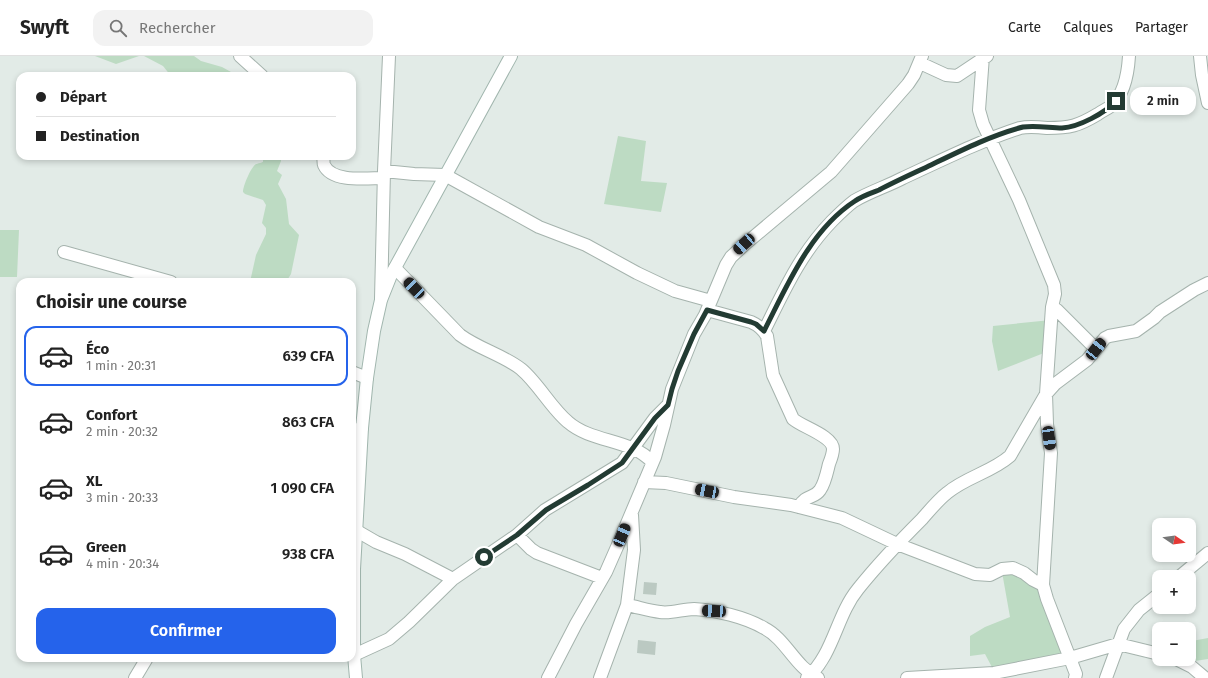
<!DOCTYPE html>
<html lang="fr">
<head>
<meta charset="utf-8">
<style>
  body { margin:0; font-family:"Fira Sans",sans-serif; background:#f2f2f2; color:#222; height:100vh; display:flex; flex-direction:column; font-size:15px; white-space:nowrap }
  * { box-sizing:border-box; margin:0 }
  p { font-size:13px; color:#767676 }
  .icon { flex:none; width:22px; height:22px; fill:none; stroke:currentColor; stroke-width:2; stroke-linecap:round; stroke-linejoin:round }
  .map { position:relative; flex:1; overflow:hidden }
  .panel { position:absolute; left:16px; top:222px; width:340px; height:384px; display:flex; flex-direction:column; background:#fff; border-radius:12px; box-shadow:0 2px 6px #0003 }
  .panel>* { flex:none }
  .top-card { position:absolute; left:16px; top:16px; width:340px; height:88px; border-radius:12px; box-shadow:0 2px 6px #0003; display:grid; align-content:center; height:88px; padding:0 20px; background:#fff }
  .needle { width:26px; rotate:103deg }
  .controls { position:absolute; left:1152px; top:462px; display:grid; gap:8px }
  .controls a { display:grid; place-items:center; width:44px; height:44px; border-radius:8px; background:#fff; box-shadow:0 2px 6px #0003; font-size:20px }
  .end { position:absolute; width:18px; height:18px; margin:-9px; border:5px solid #233b33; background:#fff; box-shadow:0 0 0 2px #fff }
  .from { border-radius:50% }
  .bubble { position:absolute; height:28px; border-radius:12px; background:#fff; box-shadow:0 2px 6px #0003; font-size:13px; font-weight:600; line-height:28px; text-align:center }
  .car { position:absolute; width:12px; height:24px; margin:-12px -6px; border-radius:5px; box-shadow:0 0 3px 1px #0007; background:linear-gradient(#222 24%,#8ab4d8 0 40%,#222 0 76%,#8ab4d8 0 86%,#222 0) }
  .top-card b { display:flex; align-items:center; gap:14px; height:38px; font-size:15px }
  .top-card b+b { border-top:1px solid #e0e0e0 }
  .top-card i { width:10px; height:10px; background:#222 }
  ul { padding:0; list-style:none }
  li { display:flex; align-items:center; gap:12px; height:60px; margin:0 8px 6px; padding:0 12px; border:2px solid transparent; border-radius:12px }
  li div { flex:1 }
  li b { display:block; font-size:15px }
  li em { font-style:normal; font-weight:600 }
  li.current { border-color:#2563eb }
  li>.icon { width:36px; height:36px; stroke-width:1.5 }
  h2 { padding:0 20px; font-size:18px; line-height:48px }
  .button { display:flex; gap:8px; margin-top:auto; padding:8px 20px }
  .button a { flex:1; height:46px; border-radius:12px; background:#2563eb; color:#fff; font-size:16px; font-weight:600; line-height:46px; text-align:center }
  header { display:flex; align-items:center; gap:24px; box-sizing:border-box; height:56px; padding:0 20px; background:#fff; border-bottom:1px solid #e0e0e0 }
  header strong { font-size:19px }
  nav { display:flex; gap:22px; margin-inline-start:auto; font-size:14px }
  .search { width:280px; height:36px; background:#f2f2f2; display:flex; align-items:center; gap:10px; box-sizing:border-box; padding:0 14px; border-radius:12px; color:#767676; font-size:15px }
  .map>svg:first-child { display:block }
  .green { fill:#bddbc3 }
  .building { fill:#bbc9c2 }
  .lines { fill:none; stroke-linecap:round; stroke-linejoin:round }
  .street-casing { stroke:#a5b3ad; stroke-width:14 }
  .secondary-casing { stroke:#a1b6ae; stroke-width:14 }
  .street { stroke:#fff; stroke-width:12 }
  .secondary { stroke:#fff; stroke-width:12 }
  .route { stroke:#233b33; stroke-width:5 }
</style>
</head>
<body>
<header>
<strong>Swyft</strong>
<div class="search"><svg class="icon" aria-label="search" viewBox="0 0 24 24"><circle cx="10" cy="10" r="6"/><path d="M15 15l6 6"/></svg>Rechercher</div>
<nav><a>Carte</a><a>Calques</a><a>Partager</a></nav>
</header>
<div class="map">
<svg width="1208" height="622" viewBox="0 0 1208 622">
  <rect width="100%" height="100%" fill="#e2ebe7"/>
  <path class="green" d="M 95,0 L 139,0 L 116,8 Z
    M 144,0 L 194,0 L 201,5 L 222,11 L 231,16 L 233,20 L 171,20 L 163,10 Z
    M 618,80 L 646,85 L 641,125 L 667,127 L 661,156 L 604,148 Z
    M 263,100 L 281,100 L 281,105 L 277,115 L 282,119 L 278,128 L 286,143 L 289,168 L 299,179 L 291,218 L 286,226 L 250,226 L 256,199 L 266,178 L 266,172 L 262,167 L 266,149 L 263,144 L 245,138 L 243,136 C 243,130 251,111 256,108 C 257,108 263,106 263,106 Z
    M 0,174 L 19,174 L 17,221 L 0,221 Z
    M 1051,264 L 1049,295 L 998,315 L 992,285 L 993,270 Z
    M 1012,514 L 1035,525 L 1068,600 L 994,615 L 985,598 L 970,600 L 970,580 L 985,571 L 1010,561 L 1002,516 Z
    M 1208,582 L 1208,603 L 1195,605 L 1192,585 Z"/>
  <path class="building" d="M 644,526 L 657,527 L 656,539 L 643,538 Z
    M 638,584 L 656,586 L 655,599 L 637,597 Z"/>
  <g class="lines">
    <g class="street-casing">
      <path id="street" d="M 240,0 L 262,20
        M 983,0 L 979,54 L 983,68 L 1019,144 L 1054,229 L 1055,238 L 1052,251 L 1046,338 L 1047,368 L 1051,397 L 1043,529 L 1047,543 L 1076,618 L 1075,622
        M 1200,0 L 1202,19 L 1208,47
        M 920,7 L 946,19 L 957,20 L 987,0
        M 323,100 C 324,103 323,107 324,109 C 332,127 368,122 383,122
        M 384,115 L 414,118 L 445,119 L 539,171 L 586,189 L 637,217 L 675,235 L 711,245
        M 64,196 L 171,226
        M 395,212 L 460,279 C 479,293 503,299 521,313 C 538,327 551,352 568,366 C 592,387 632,383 652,406
        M 381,243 L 384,115 L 389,0
        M 1052,251 L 1057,254 L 1096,293
        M 707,254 L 751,266 C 758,269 763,273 767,280 L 773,319 L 793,363 C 802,371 833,380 833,393 C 833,398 831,403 829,408 C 827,416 825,427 820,434 C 814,443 806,438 799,451
        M 764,275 C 784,235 800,198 832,165 C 839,158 846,151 854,145 C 869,136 888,130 903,122 C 942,104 980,85 1020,72 C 1029,70 1038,71 1047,72 C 1070,72 1078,70 1098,58 C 1102,55 1107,53 1111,50 C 1125,38 1128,17 1129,0
        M 352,316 L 367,322
        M 352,375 L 362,372
        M 644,426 L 666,427 L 734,441 L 791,449 L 842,462 L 897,488 L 975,518 L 990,519 L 1002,513 L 1013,512 L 1024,517 L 1033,524 L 1043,529
        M 357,475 L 376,486 L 405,498 L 453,523
        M 517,479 L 531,493 L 537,497 L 602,522
        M 1179,521 L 1208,497
        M 627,549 L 634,494 L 632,459
        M 354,599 L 389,583 L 409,566 L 453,523 L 517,479 L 545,454 L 622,407 L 655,362 L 668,349
        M 1176,603 L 1192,611 L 1205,622
        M 135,622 L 147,602
        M 548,622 L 576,568 L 606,516 L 617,491 L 655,401 L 664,369 L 672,333 L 694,278 L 705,259 L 726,209 L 731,201 L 744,189 L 831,116 L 908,28 L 914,19 L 922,0
        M 600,622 L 627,549 C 638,551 649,555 660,556 C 671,558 683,553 694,553 C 716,554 745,561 764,572 C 786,583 795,611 818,622
        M 807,622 C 834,598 836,560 858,533 C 878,508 900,485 922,463 C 930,454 938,444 947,437 C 966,421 992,416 1010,400 L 1046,338 L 1055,328 L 1087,304 L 1105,282 L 1109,280 L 1136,275 L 1154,262 L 1160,256 L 1194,234 L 1208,227
        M 907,622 L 994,617 L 1070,602 L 1118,588 L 1159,598
        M 1106,622 L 1124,573 L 1139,554 L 1159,538"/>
    </g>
    <g class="secondary-casing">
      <path id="secondary" d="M 356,622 L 354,599 L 354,513 L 362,372 L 367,322 L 374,275 L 381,244 L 391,219 L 511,0"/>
    </g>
    <use href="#street" class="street"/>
    <use href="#secondary" class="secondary"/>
  </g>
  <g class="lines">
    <path class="route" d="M 484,501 L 517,479 L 546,454 L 588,429 L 622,407 L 655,362 L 668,349 L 672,333 L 678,315 L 694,278 L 707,254 L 751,266 L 756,268 L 764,275 C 787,230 810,174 855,145 C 862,140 871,137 879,134 C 896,125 914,117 931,109 C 960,95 992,79 1023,71 C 1036,69 1050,72 1062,72 C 1079,71 1105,57 1116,45"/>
  </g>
</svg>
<div class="controls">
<a><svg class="needle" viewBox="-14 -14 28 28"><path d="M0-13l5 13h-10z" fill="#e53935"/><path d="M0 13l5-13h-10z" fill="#767676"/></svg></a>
<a>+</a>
<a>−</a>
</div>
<i class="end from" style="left:484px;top:501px"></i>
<i class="end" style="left:1116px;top:45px"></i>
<div class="bubble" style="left:1130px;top:31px;width:66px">2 min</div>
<i class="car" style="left:744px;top:188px;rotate:228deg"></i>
<i class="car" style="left:414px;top:232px;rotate:316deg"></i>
<i class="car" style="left:1096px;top:293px;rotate:38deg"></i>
<i class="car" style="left:1049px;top:382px;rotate:172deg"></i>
<i class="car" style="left:707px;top:435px;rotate:281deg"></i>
<i class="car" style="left:622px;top:479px;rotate:23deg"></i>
<i class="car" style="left:714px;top:555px;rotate:273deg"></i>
<div class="top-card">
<b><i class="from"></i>Départ</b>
<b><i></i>Destination</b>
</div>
<section class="panel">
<h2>Choisir une course</h2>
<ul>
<li class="current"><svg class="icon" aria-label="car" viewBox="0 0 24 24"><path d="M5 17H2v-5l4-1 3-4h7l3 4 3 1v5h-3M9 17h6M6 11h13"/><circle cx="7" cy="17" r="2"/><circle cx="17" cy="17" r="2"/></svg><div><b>Éco</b><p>1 min · 20:31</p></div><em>639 CFA</em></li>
<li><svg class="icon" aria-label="car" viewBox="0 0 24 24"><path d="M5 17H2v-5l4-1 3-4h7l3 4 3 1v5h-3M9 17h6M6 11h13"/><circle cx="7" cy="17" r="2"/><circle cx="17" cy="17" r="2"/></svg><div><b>Confort</b><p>2 min · 20:32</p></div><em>863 CFA</em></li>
<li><svg class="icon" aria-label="car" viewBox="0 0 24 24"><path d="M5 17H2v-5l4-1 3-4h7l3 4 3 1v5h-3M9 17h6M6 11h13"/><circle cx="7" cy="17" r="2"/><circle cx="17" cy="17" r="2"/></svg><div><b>XL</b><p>3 min · 20:33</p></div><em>1 090 CFA</em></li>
<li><svg class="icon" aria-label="car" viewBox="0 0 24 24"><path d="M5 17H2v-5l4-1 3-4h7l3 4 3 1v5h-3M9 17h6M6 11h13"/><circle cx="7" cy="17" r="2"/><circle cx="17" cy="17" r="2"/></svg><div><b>Green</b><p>4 min · 20:34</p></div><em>938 CFA</em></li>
</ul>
<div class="button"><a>Confirmer</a></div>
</section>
</div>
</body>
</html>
